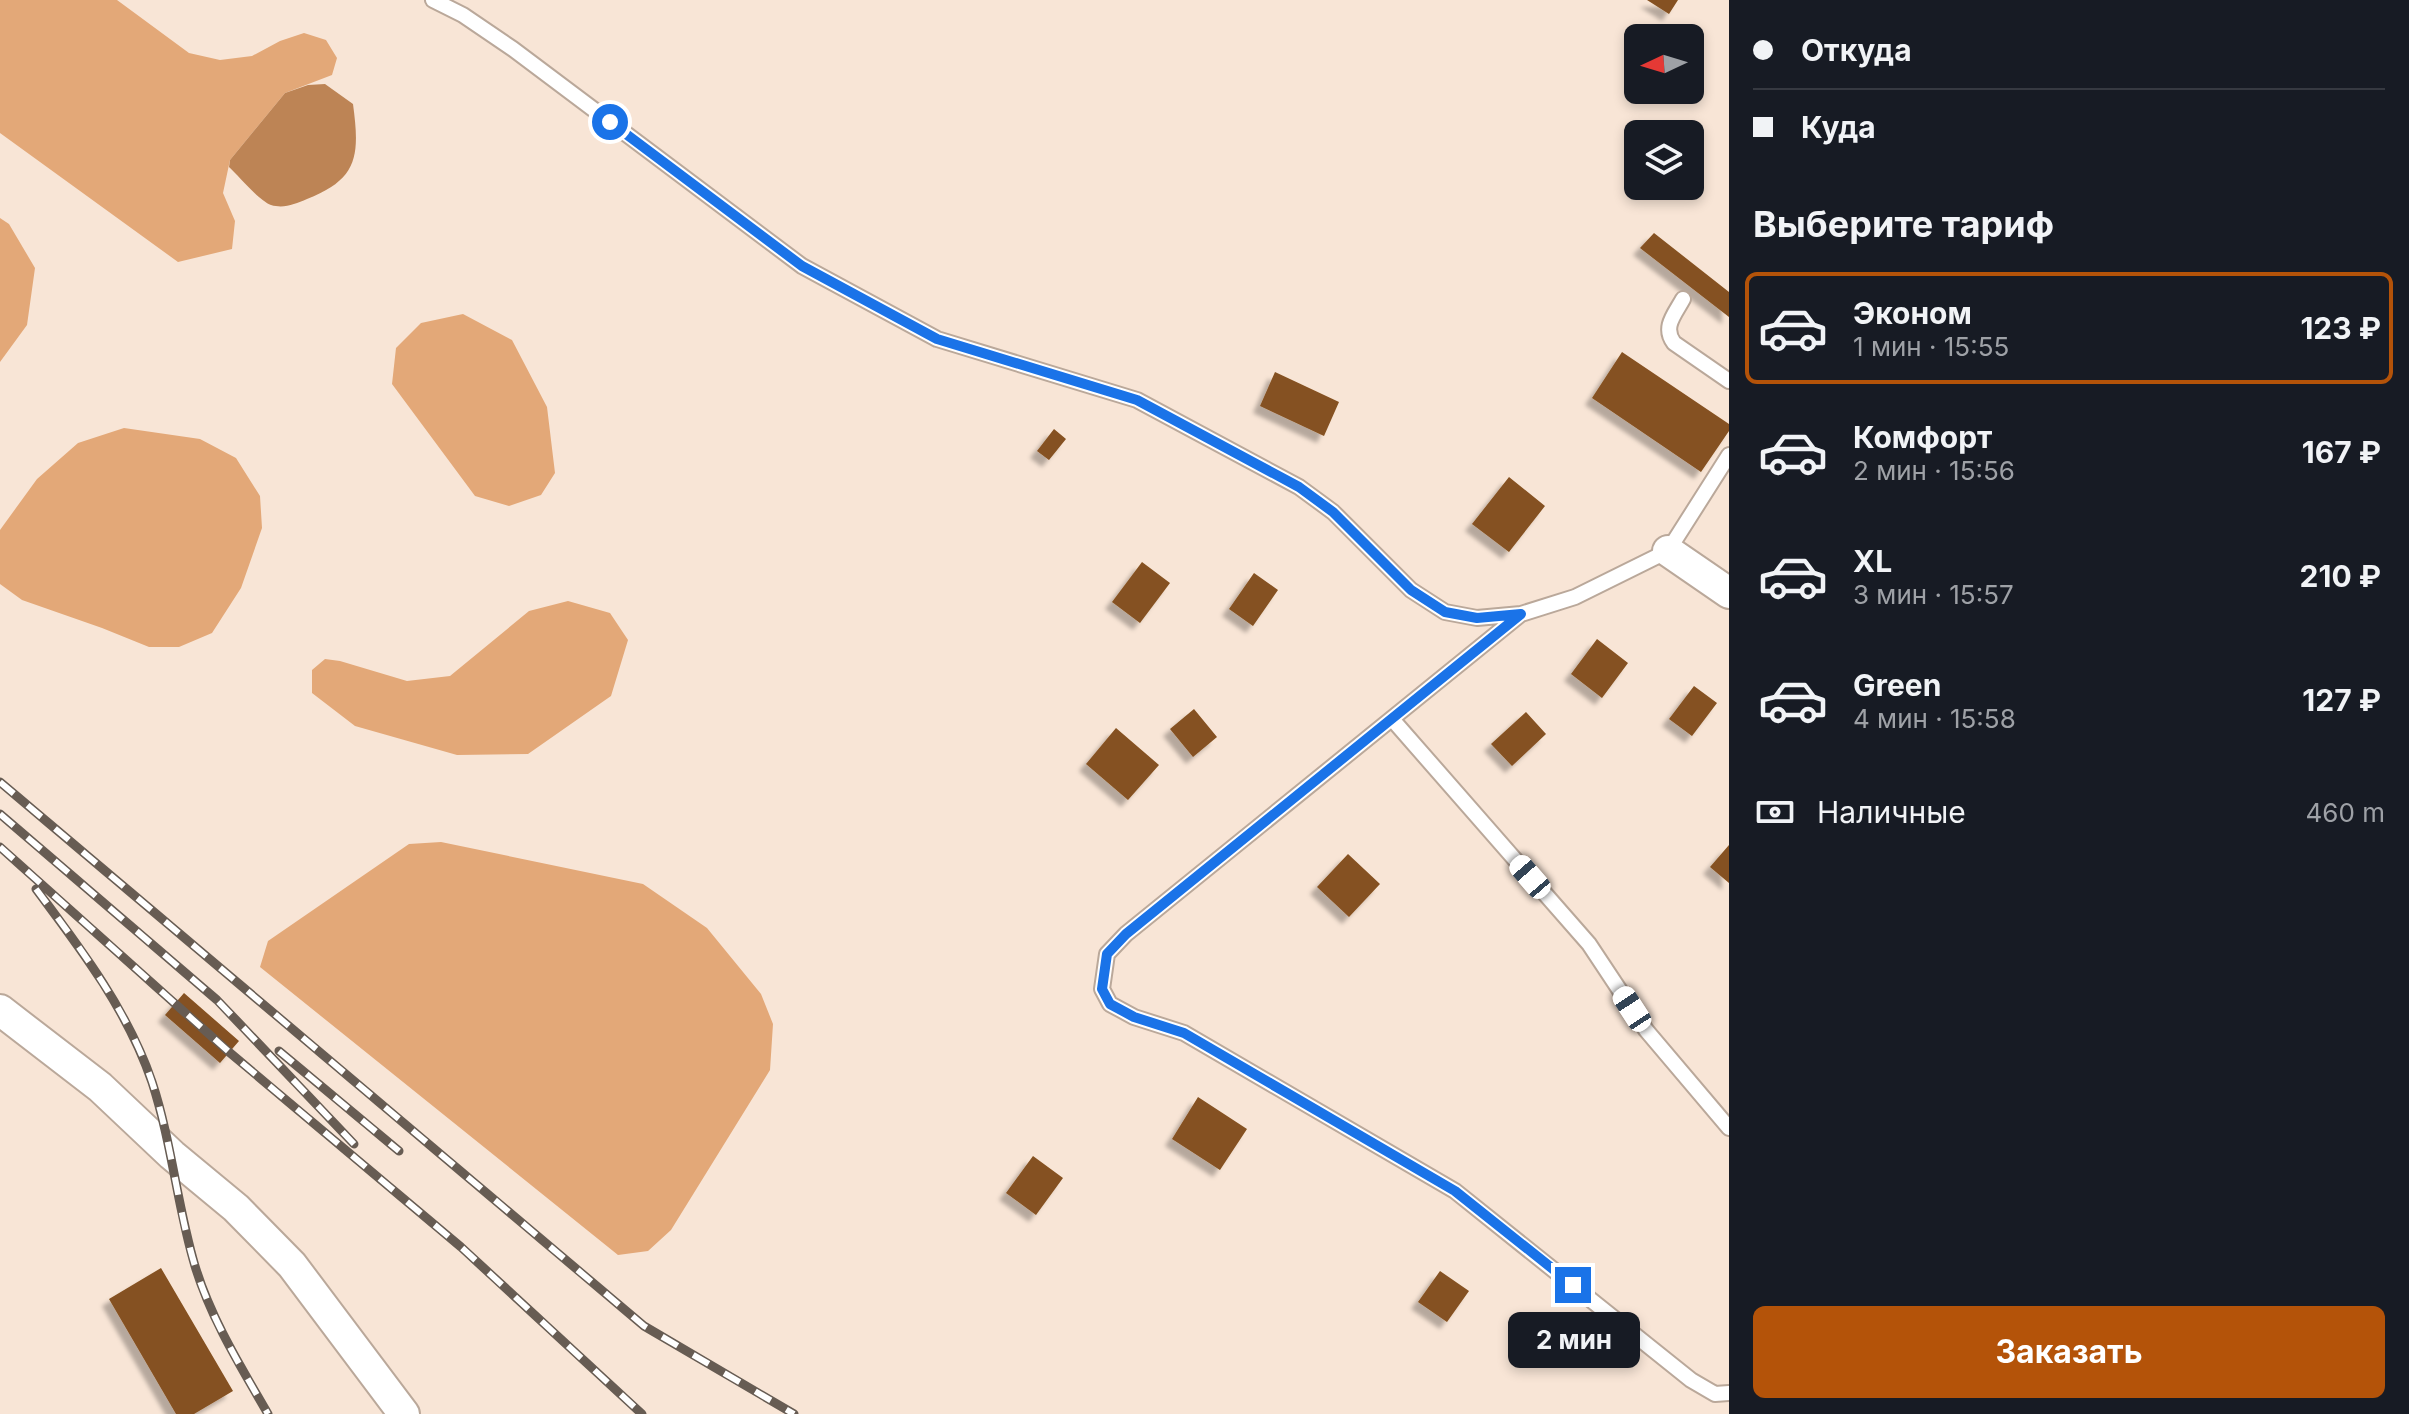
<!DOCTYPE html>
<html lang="ru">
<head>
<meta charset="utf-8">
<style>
  body { margin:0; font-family:Inter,sans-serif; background:#20242c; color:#f1f3f6; height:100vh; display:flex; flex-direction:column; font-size:30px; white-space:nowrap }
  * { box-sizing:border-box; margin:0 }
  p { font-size:26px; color:#9ea1a6 }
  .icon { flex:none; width:44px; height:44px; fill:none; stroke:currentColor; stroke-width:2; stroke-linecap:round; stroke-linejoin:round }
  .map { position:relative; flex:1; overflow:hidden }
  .drawer { display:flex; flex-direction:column; background:#171b24; width:680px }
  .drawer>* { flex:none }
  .hud { display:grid; align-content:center; height:176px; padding:0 24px; background:#171b24 }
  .needle { width:52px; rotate:266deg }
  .tools { position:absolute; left:1624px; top:24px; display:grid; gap:16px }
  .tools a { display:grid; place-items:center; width:80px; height:80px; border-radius:12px; background:#171b24; box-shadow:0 4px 12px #0003; font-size:40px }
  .end { position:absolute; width:36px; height:36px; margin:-18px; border:10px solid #1a73e8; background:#fff; box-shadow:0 0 0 4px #fff }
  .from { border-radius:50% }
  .bubble { position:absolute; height:56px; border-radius:12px; background:#171b24; box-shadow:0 4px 12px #0003; font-size:26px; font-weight:700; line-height:56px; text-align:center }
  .car { position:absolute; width:24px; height:48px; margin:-24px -12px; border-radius:10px; box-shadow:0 0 6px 2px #0007; background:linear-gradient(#fff 24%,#345 0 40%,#fff 0 76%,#345 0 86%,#fff 0) }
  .hud b { display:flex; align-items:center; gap:28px; height:76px; font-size:30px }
  .hud b+b { border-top:2px solid #363941 }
  .hud i { width:20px; height:20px; background:#f1f3f6 }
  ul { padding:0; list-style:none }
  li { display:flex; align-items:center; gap:24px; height:112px; margin:0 16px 12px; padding:0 8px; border:4px solid transparent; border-radius:12px }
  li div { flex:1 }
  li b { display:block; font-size:30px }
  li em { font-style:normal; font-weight:700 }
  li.on { border-color:#b45309 }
  li>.icon { width:72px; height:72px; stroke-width:1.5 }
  h2 { padding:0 24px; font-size:36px; line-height:96px }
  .pay { display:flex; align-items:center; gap:20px; height:88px; padding:0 24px; font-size:30px }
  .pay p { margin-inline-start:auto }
  .button { display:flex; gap:16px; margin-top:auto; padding:16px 24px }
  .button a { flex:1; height:92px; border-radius:12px; background:#b45309; color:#fff; font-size:32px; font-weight:700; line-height:92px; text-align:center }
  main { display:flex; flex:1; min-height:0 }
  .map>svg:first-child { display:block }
  .forest { fill:#e3a878 }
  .water { fill:#bd8455 }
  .building { fill:#855120; filter:url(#shadow) }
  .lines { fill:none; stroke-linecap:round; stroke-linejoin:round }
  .lane-casing { stroke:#baa89a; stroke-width:18 }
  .street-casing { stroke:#baa89a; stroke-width:34 }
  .lane { stroke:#fff; stroke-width:14 }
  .street { stroke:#fff; stroke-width:30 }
  .rail-casing { stroke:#675c53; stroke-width:9 }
  .rail { stroke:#fff; stroke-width:6; stroke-dasharray:18; stroke-linecap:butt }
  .route { stroke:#1a73e8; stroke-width:10 }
</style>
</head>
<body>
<main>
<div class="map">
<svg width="1729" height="1414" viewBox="0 0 1729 1414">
  <defs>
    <filter id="shadow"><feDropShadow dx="-7" dy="7" stdDeviation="2" flood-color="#0004"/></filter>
  </defs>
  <rect width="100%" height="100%" fill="#f8e5d6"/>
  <path class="forest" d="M 0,0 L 117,0 L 189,53 L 220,60 L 252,56 L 280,41 L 304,33 L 326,40 L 337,58 L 332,75 L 285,93 L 230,160 L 223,193 L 235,221 L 232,249 L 178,262 L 0,133 Z
    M 0,218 L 9,224 L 35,268 L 27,325 L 0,362 Z
    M 463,314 L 512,340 L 547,407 L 555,473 L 541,495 L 509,506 L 475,496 L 392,384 L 396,348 L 421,323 Z
    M 124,428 L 200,439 L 236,458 L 260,496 L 262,528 L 241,588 L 212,633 L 179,647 L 149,647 L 102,628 L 22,600 L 0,584 L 0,530 L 37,479 L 78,443 Z
    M 568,601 L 610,613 L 628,640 L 611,696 L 528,754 L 457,755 L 355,726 L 312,693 L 312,670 L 325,659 L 340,661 L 407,681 L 450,676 L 529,611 Z
    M 441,842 L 643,884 L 707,928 L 761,994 L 773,1024 L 770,1070 L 671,1230 L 648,1251 L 618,1255 L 260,967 L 268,941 L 409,844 Z"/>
  <path class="water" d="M 325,84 L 353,104 C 360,156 358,179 307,199 C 295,204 284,209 271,205 C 259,201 239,176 229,167 L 230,160 L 285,93 L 308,85 Z"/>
  <path class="building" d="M 1647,0 L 1678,0 L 1669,14 Z
    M 1654,233 L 1729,292 L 1729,317 L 1640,248 Z
    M 1622,352 L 1729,424 L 1729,431 L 1701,472 L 1592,398 Z
    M 1275,372 L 1339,402 L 1324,436 L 1260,406 Z
    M 1054,429 L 1066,439 L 1049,460 L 1037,451 Z
    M 1509,477 L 1545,506 L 1509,552 L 1472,524 Z
    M 1142,562 L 1170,583 L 1140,623 L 1112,602 Z
    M 1254,573 L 1278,590 L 1253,626 L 1229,609 Z
    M 1597,639 L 1628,663 L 1602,698 L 1571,674 Z
    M 1694,686 L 1717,703 L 1692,736 L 1669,719 Z
    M 1194,709 L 1217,737 L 1193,757 L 1170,729 Z
    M 1526,712 L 1546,734 L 1512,766 L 1491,744 Z
    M 1116,728 L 1159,765 L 1128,800 L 1086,764 Z
    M 1729,845 L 1729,883 L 1710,867 Z
    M 1348,854 L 1380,884 L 1349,917 L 1317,887 Z
    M 184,993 L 239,1041 L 220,1063 L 165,1015 Z
    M 1198,1097 L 1247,1129 L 1220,1170 L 1172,1139 Z
    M 1033,1156 L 1063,1178 L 1036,1215 L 1006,1193 Z
    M 161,1268 L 233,1391 L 194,1414 L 176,1414 L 109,1299 Z
    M 1440,1271 L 1469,1291 L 1447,1322 L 1418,1302 Z"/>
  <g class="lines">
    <g class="lane-casing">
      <path id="lane" d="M 433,0 L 463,15 L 513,49 L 802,266 L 937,339 L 1137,400 L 1299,487 L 1333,512 L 1411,590 L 1445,612 L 1477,618 L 1521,614 L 1575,597 L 1668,551 L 1729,455
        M 1683,299 C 1675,314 1662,327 1674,343 L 1729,381
        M 1521,614 L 1126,934 L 1107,954 L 1102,989 L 1110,1004 L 1134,1017 L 1184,1033 L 1455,1191 L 1691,1380 L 1715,1394 L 1729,1393
        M 1392,719 L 1589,944 L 1646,1030 L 1729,1128"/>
    </g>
    <g class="street-casing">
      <path id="street" d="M 1668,551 L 1729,593
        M 0,1010 L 100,1087 L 172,1155 L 236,1208 L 292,1265 L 404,1414"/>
    </g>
    <use href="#lane" class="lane"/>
    <use href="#street" class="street"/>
    <g class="rail-casing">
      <path id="rail" d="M 0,782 L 644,1326 L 794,1414
        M 0,814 L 217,1000 L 354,1144
        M 0,847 L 229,1052 L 461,1247 L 642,1414
        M 36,889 C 81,949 128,1011 152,1082 C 172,1143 177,1206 195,1266 C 211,1319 241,1367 268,1414
        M 279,1051 L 399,1151"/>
    </g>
    <use href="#rail" class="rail"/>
  </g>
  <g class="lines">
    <path class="route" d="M 610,122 L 802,266 L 937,339 L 1137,400 L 1299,487 L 1333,512 L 1411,590 L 1445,612 L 1477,618 L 1521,614 L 1126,934 L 1107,954 L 1102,989 L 1110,1004 L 1134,1017 L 1184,1033 L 1455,1191 L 1573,1285"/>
  </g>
</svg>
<div class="tools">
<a><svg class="needle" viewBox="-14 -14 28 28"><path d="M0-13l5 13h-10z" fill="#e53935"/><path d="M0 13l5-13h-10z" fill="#9ea1a6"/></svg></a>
<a><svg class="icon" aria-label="layers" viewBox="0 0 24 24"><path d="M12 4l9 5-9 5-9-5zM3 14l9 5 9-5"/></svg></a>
</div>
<i class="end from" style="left:610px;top:122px"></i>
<i class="end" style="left:1573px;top:1285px"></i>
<div class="bubble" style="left:1508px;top:1312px;width:132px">2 мин</div>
<i class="car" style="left:1530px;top:877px;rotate:319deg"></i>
<i class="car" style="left:1632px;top:1009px;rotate:327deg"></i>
</div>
<section class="drawer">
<div class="hud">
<b><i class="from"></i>Откуда</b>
<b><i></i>Куда</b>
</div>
<h2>Выберите тариф</h2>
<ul>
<li class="on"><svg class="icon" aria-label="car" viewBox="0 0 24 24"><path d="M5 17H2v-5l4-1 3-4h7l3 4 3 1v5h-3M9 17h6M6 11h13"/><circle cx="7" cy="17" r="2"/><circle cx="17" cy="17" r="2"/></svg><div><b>Эконом</b><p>1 мин · 15:55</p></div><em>123 ₽</em></li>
<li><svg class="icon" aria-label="car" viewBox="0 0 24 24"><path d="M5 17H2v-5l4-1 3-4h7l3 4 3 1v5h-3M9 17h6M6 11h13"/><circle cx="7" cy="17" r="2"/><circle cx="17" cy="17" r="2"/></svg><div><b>Комфорт</b><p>2 мин · 15:56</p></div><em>167 ₽</em></li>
<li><svg class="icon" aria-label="car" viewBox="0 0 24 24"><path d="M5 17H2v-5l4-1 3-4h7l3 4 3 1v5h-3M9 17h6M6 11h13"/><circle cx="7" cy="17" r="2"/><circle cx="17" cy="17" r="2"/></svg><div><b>XL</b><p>3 мин · 15:57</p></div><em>210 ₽</em></li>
<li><svg class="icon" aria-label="car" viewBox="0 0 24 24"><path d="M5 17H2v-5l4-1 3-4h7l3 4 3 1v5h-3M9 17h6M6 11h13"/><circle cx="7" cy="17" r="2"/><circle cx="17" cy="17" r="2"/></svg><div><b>Green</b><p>4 мин · 15:58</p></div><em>127 ₽</em></li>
</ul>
<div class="pay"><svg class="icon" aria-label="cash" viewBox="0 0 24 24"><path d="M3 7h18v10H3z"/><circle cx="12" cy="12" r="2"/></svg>Наличные<p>460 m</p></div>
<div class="button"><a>Заказать</a></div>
</section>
</main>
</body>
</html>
